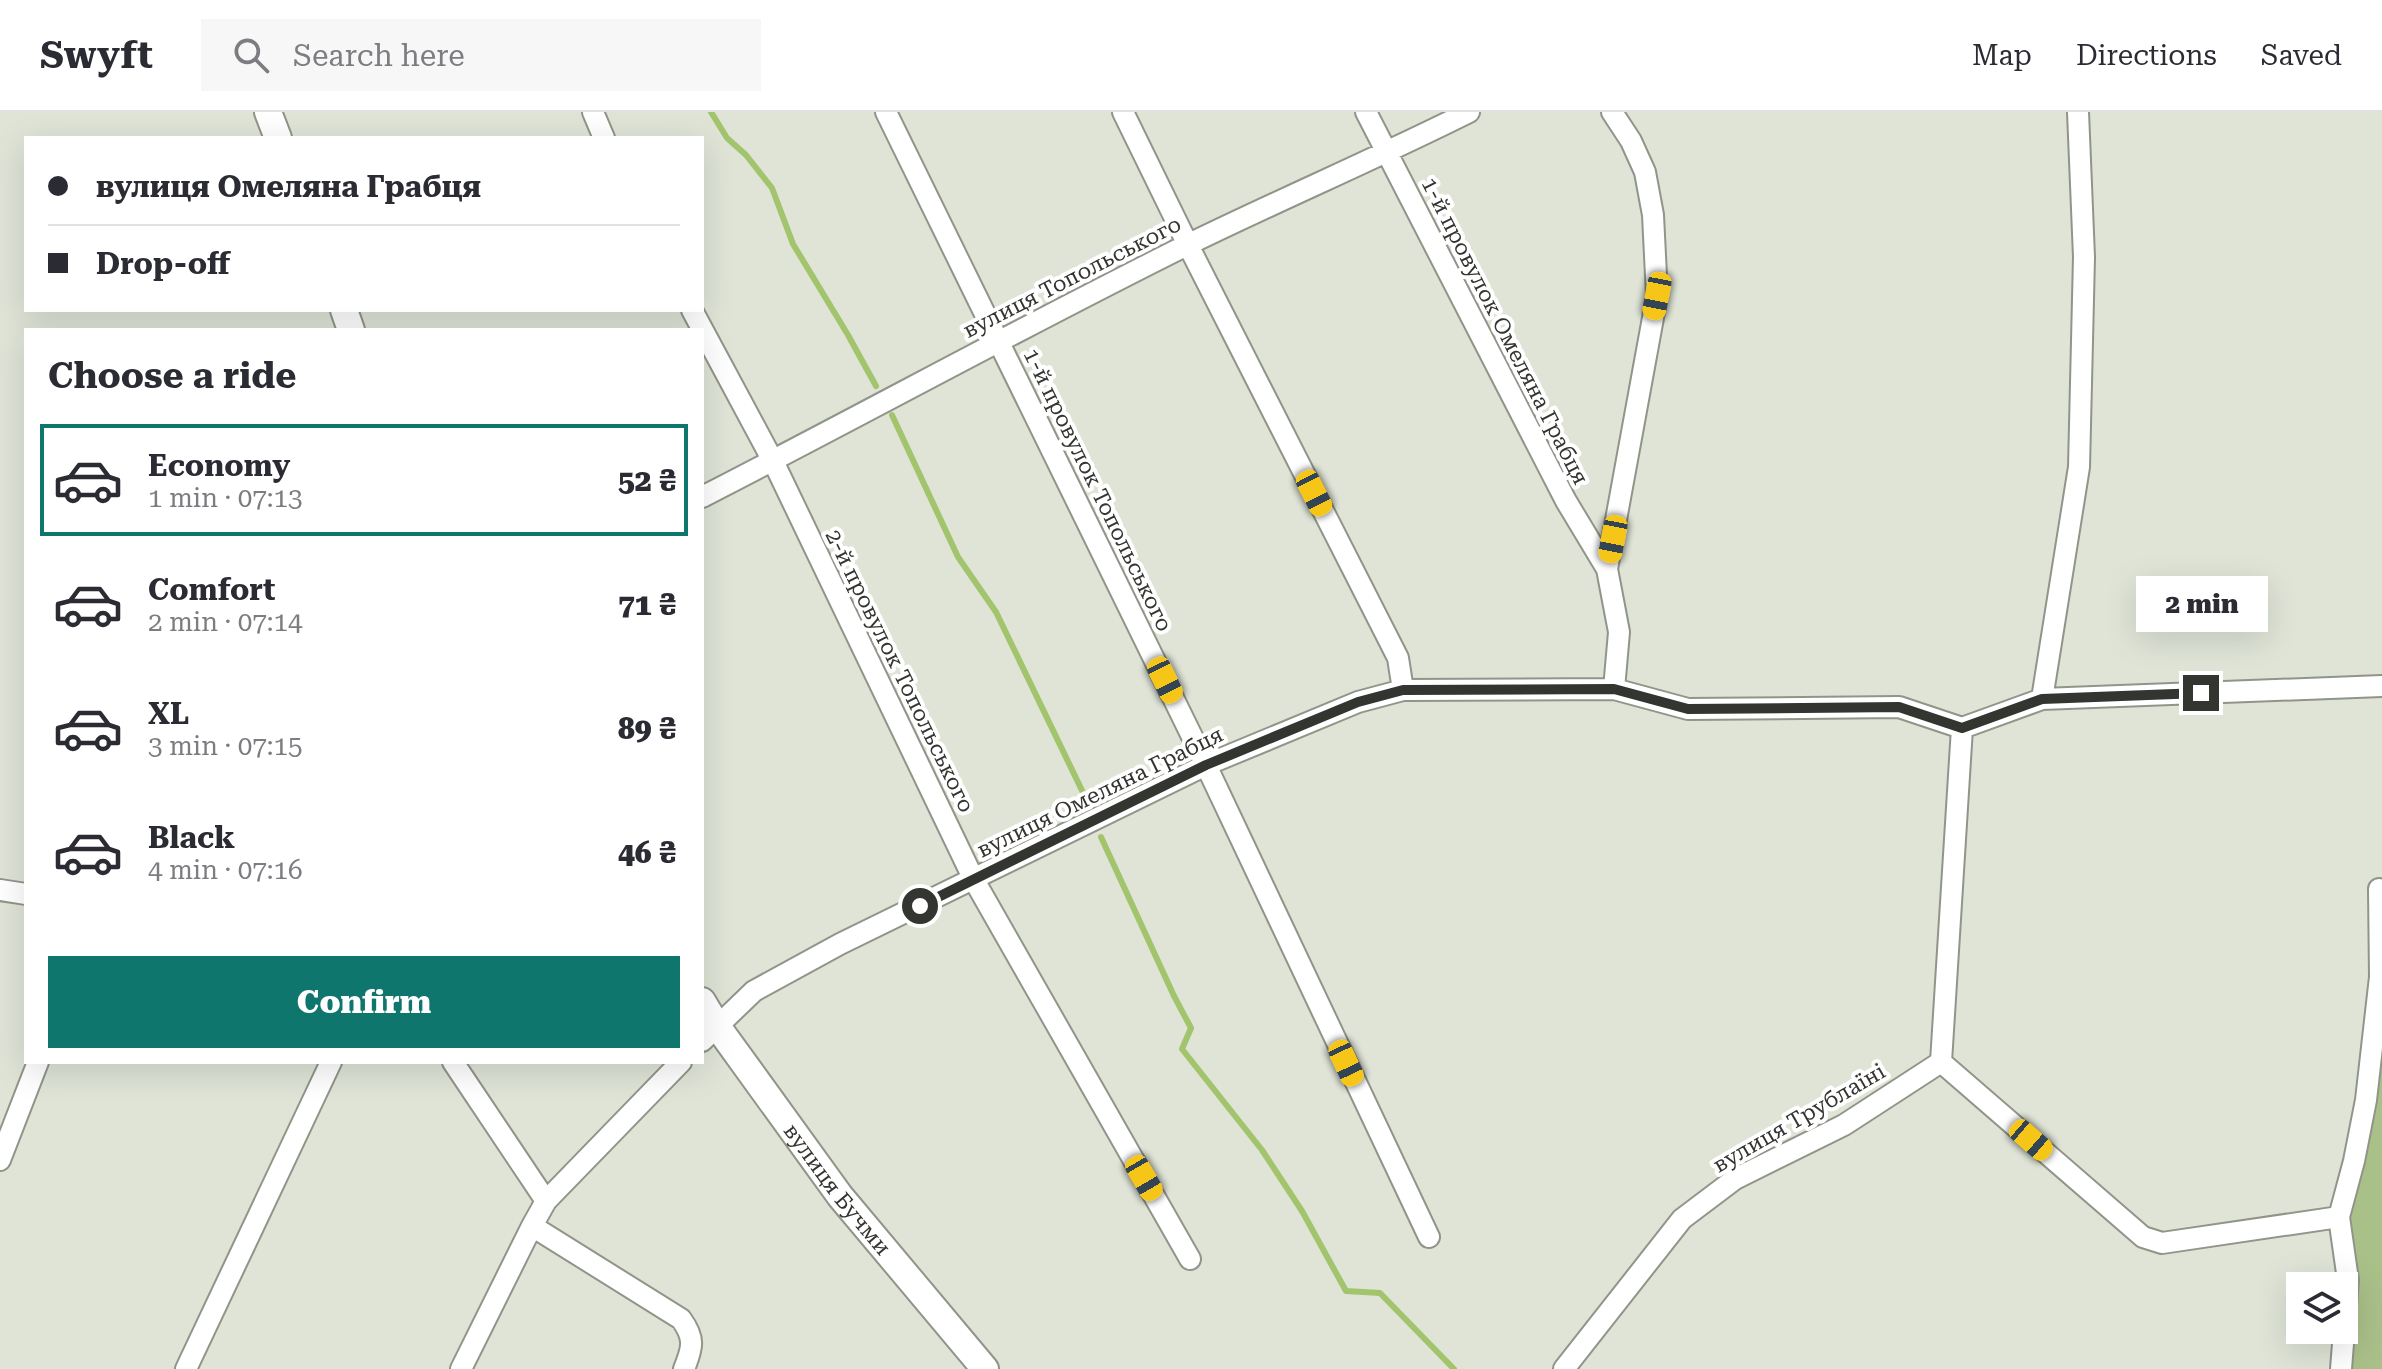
<!DOCTYPE html>
<html lang="en">
<head>
<meta charset="utf-8">
<style>
  body { margin:0; font-family:"Roboto Serif",serif; background:#f7f7f7; color:#2b2b33; height:100vh; display:flex; flex-direction:column; font-size:30px; white-space:nowrap }
  * { box-sizing:border-box; margin:0 }
  p { font-size:26px; color:#7c7c81 }
  .icon { flex:none; width:44px; height:44px; fill:none; stroke:currentColor; stroke-width:2; stroke-linecap:round; stroke-linejoin:round }
  .map { position:relative; flex:1; overflow:hidden }
  .details { position:absolute; left:24px; top:216px; width:680px; height:736px; display:flex; flex-direction:column; background:#fff; border-radius:0px; box-shadow:0 8px 32px #0002 }
  .details>* { flex:none }
  .guide { position:absolute; left:24px; top:24px; width:680px; height:176px; border-radius:0px; box-shadow:0 8px 32px #0002; display:grid; align-content:center; height:176px; padding:0 24px; background:#fff }
  .buttons { position:absolute; left:2286px; top:1160px; display:grid; gap:16px }
  .buttons a { display:grid; place-items:center; width:72px; height:72px; border-radius:0px; background:#fff; box-shadow:0 8px 32px #0002; font-size:40px }
  .end { position:absolute; width:36px; height:36px; margin:-18px; border:10px solid #333530; background:#fff; box-shadow:0 0 0 4px #fff }
  .from { border-radius:50% }
  .bubble { position:absolute; height:56px; border-radius:0px; background:#fff; box-shadow:0 8px 32px #0002; font-size:26px; font-weight:800; line-height:56px; text-align:center }
  .car { position:absolute; width:24px; height:48px; margin:-24px -12px; border-radius:10px; box-shadow:0 0 6px 2px #0007; background:linear-gradient(#f5c518 24%,#345 0 40%,#f5c518 0 76%,#345 0 86%,#f5c518 0) }
  .guide b { display:flex; align-items:center; gap:28px; height:76px; font-size:30px }
  .guide b+b { border-top:2px solid #e1e1e2 }
  .guide i { width:20px; height:20px; background:#2b2b33 }
  ul { padding:0; list-style:none }
  li { display:flex; align-items:center; gap:24px; height:112px; margin:0 16px 12px; padding:0 8px; border:4px solid transparent; border-radius:0px }
  li div { flex:1 }
  li b { display:block; font-size:30px }
  li em { font-style:normal; font-weight:800 }
  li.on { border-color:#0f766e }
  li>.icon { width:72px; height:72px; stroke-width:1.5 }
  h2 { padding:0 24px; font-size:36px; line-height:96px }
  .button { display:flex; gap:16px; margin-top:auto; padding:16px 24px }
  .button a { flex:1; height:92px; border-radius:0px; background:#0f766e; color:#fff; font-size:32px; font-weight:800; line-height:92px; text-align:center }
  header { display:flex; align-items:center; gap:48px; box-sizing:border-box; height:112px; padding:0 40px; background:#fff; border-bottom:2px solid #e1e1e2 }
  header strong { font-size:38px }
  nav { display:flex; gap:44px; margin-inline-start:auto; font-size:28px }
  .search { width:560px; height:72px; background:#f7f7f7; display:flex; align-items:center; gap:20px; box-sizing:border-box; padding:0 28px; border-radius:0px; color:#7c7c81; font-size:30px }
  .map>svg:first-child { display:block }
  .green { fill:#aac089 }
  .lines { fill:none; stroke-linecap:round; stroke-linejoin:round }
  .stream { stroke:#a2c46d; stroke-width:6 }
  .minor-casing { stroke:#909589; stroke-width:24 }
  .tertiary-casing { stroke:#909589; stroke-width:30 }
  .minor { stroke:#fff; stroke-width:20 }
  .tertiary { stroke:#fff; stroke-width:26 }
  .route { stroke:#333530; stroke-width:10 }
  .labels { text-anchor:middle; dominant-baseline:central; stroke-width:8; stroke-linejoin:round; paint-order:stroke }
  .street-label { font-size:22px; fill:#333530; stroke:#fff }
</style>
</head>
<body>
<header>
<strong>Swyft</strong>
<div class="search"><svg class="icon" aria-label="search" viewBox="0 0 24 24"><circle cx="10" cy="10" r="6"/><path d="M15 15l6 6"/></svg>Search here</div>
<nav><a>Map</a><a>Directions</a><a>Saved</a></nav>
</header>
<div class="map">
<svg width="2382" height="1257" viewBox="0 0 2382 1257">
  <rect width="100%" height="100%" fill="#dfe4d7"/>
  <path class="green" d="M 2382,894 L 2382,1257 L 2341,1257 L 2339,1105 Z"/>
  <g class="lines">
    <path class="stream" d="M 711,0 L 727,26 L 746,43 L 772,76 L 793,132 L 848,223 L 876,274
      M 892,303 L 958,445 L 996,500 L 1089,693
      M 1101,725 L 1174,884 L 1191,916 L 1182,937 L 1262,1038 L 1302,1099 L 1346,1179 L 1380,1181 L 1454,1257"/>
    <g class="minor-casing">
      <path id="minor" d="M 593,0 L 604,26
        M 886,0 L 1206,653 L 1429,1125
        M 1123,0 L 1188,133 L 1398,546 L 1403,578
        M 1366,0 L 1566,389 L 1607,457
        M 2078,0 L 2084,145 L 2079,355 L 2042,587 L 1962,616 L 1941,950 L 2143,1125 L 2162,1131 L 2339,1105 L 2348,1168 L 2341,1257
        M 692,198 L 773,349 L 974,768 L 1190,1147
        M 702,385 C 864,302 1022,215 1185,134 C 1279,88 1375,47 1469,0
        M 1614,577 L 1688,597 L 1899,595 L 1962,616
        M 2042,587 L 2382,574
        M 0,778 L 26,782
        M 702,929 L 754,879 L 840,832 L 1206,653 L 1358,590 L 1403,578 L 1614,577 L 1619,520 L 1607,457 L 1657,184 L 1653,103 L 1645,60 L 1631,29 L 1612,0
        M 453,950 L 546,1089
        M 0,1048 L 38,950
        M 2339,1105 L 2354,1049 L 2366,988 L 2380,865 L 2379,777
        M 532,1114 L 681,1207 C 695,1226 693,1235 684,1257
        M 186,1257 L 331,950
        M 461,1257 L 532,1114 L 546,1089 L 681,950
        M 1564,1257 L 1682,1107 L 1735,1067 L 1844,1013 L 1941,950"/>
    </g>
    <g class="tertiary-casing">
      <g id="tertiary">
        <path d="M 268,0 L 278,26"/>
        <path d="M 344,198 L 351,218"/>
        <path id="s1" d="M 702,889 L 717,914 L 840,1084 L 985,1257"/>
      </g>
    </g>
    <use href="#minor" class="minor"/>
    <use href="#tertiary" class="tertiary"/>
  </g>
  <g class="lines">
    <path class="route" d="M 920,794 L 1206,653 L 1358,590 L 1403,578 L 1614,577 L 1688,597 L 1899,595 L 1962,616 L 2042,587 L 2201,581"/>
  </g>
  <g class="labels">
    <g class="street-label">
      <text transform="translate(1072 165) rotate(-27)">вулиця Топольського</text>
      <text transform="translate(1505 219) rotate(63)">1-й провулок Омеляна Грабця</text>
      <text transform="translate(1098 378) rotate(64)">1-й провулок Топольського</text>
      <text transform="translate(900 559) rotate(64)">2-й провулок Топольського</text>
      <text transform="translate(1100 680) rotate(-26)">вулиця Омеляна Грабця</text>
      <text transform="translate(1799 1006) rotate(-30)">вулиця Трублаїні</text>
      <text stroke="none"><textPath href="#s1" startOffset="232">вулиця Бучми</textPath></text>
    </g>
  </g>
</svg>
<div class="buttons">
<a><svg class="icon" aria-label="layers" viewBox="0 0 24 24"><path d="M12 4l9 5-9 5-9-5zM3 14l9 5 9-5"/></svg></a>
</div>
<i class="end from" style="left:920px;top:794px"></i>
<i class="end" style="left:2201px;top:581px"></i>
<div class="bubble" style="left:2136px;top:464px;width:132px">2 min</div>
<i class="car" style="left:1657px;top:184px;rotate:191deg"></i>
<i class="car" style="left:1314px;top:381px;rotate:153deg"></i>
<i class="car" style="left:1613px;top:427px;rotate:191deg"></i>
<i class="car" style="left:1165px;top:568px;rotate:154deg"></i>
<i class="car" style="left:1346px;top:951px;rotate:155deg"></i>
<i class="car" style="left:2031px;top:1028px;rotate:131deg"></i>
<i class="car" style="left:1144px;top:1066px;rotate:150deg"></i>
<div class="guide">
<b><i class="from"></i>вулиця Омеляна Грабця</b>
<b><i></i>Drop-off</b>
</div>
<section class="details">
<h2>Choose a ride</h2>
<ul>
<li class="on"><svg class="icon" aria-label="car" viewBox="0 0 24 24"><path d="M5 17H2v-5l4-1 3-4h7l3 4 3 1v5h-3M9 17h6M6 11h13"/><circle cx="7" cy="17" r="2"/><circle cx="17" cy="17" r="2"/></svg><div><b>Economy</b><p>1 min · 07:13</p></div><em>52 ₴</em></li>
<li><svg class="icon" aria-label="car" viewBox="0 0 24 24"><path d="M5 17H2v-5l4-1 3-4h7l3 4 3 1v5h-3M9 17h6M6 11h13"/><circle cx="7" cy="17" r="2"/><circle cx="17" cy="17" r="2"/></svg><div><b>Comfort</b><p>2 min · 07:14</p></div><em>71 ₴</em></li>
<li><svg class="icon" aria-label="car" viewBox="0 0 24 24"><path d="M5 17H2v-5l4-1 3-4h7l3 4 3 1v5h-3M9 17h6M6 11h13"/><circle cx="7" cy="17" r="2"/><circle cx="17" cy="17" r="2"/></svg><div><b>XL</b><p>3 min · 07:15</p></div><em>89 ₴</em></li>
<li><svg class="icon" aria-label="car" viewBox="0 0 24 24"><path d="M5 17H2v-5l4-1 3-4h7l3 4 3 1v5h-3M9 17h6M6 11h13"/><circle cx="7" cy="17" r="2"/><circle cx="17" cy="17" r="2"/></svg><div><b>Black</b><p>4 min · 07:16</p></div><em>46 ₴</em></li>
</ul>
<div class="button"><a>Confirm</a></div>
</section>
</div>
</body>
</html>
